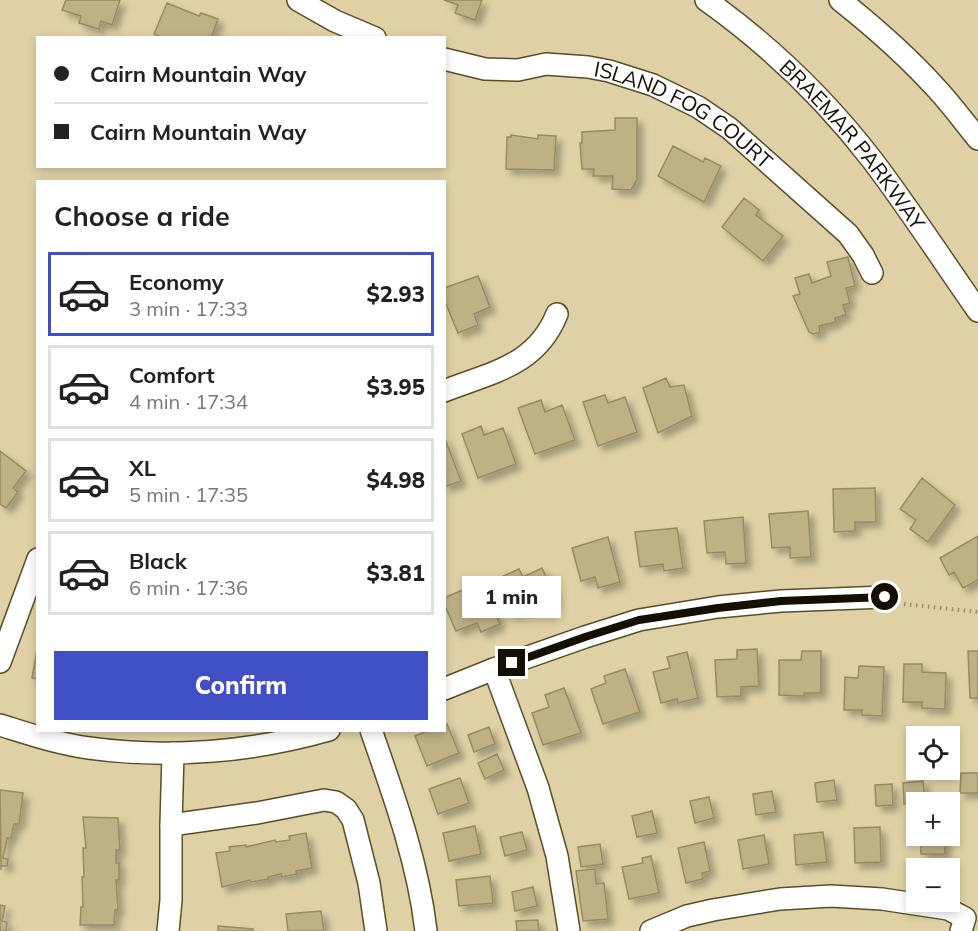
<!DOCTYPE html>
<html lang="en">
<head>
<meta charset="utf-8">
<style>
  body { margin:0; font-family:Mulish,sans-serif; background:#f2f2f2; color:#222; height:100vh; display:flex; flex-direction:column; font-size:22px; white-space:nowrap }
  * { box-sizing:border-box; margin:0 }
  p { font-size:20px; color:#767676 }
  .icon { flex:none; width:33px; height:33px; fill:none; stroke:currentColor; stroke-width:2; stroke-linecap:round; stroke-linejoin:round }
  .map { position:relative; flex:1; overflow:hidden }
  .sheet { position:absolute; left:36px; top:180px; width:410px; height:552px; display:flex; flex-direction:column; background:#fff; border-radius:0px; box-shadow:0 3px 9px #0003 }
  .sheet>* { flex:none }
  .top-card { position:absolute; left:36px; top:36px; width:410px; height:132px; border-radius:0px; box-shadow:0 3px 9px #0003; display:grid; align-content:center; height:132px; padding:0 18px; background:#fff }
  .tools { position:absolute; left:906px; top:726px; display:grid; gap:12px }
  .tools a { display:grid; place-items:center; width:54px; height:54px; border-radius:0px; background:#fff; box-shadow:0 3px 9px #0003; font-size:30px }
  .end { position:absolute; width:27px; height:27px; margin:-14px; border:8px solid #140f02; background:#fff; box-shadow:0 0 0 3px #fff }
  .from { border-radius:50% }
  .bubble { position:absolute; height:42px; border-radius:0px; background:#fff; box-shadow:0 3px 9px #0003; font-size:20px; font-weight:800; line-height:42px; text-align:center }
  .top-card b { display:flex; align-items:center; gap:21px; height:57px; font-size:22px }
  .top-card b+b { border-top:2px solid #e0e0e0 }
  .top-card i { width:15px; height:15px; background:#222 }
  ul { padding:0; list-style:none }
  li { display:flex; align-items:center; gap:18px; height:84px; margin:0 12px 9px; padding:0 6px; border:3px solid #e0e0e0; border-radius:0px }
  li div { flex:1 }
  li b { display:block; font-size:22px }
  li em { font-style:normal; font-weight:800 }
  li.active { border-color:#404fc3 }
  li>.icon { width:54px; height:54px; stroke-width:1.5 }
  h2 { padding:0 18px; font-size:27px; line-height:72px }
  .primary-button { display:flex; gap:12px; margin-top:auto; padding:12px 18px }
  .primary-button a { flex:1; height:69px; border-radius:0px; background:#404fc3; color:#fff; font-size:24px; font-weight:800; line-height:69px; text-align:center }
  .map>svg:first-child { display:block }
  .building { fill:#bfb186; stroke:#988b61; stroke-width:1.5; filter:url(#shadow) }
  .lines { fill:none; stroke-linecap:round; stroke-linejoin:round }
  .minor-casing { stroke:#5a4e26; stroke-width:24 }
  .path { stroke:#988d6c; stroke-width:4; stroke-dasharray:1.5 4.5; stroke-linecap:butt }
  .minor { stroke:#fff; stroke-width:21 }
  .route { stroke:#140f02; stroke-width:8 }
  .labels { text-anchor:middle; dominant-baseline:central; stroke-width:5; stroke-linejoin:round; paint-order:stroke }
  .street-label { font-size:21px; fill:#140f02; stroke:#ecdeb2 }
</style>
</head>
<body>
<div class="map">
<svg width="978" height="931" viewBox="0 0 978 931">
  <defs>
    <filter id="shadow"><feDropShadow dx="5.5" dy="5.5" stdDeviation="3" flood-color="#0004"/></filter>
  </defs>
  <rect width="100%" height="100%" fill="#dfd1a5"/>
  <path class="building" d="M 66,0 L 120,0 L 112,25 L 101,21 L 99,29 L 79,23 L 81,16 L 62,10 Z
    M 444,0 L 482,0 L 475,20 L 455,13 L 458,5 Z
    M 167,3 L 199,16 L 201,13 L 218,19 L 211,38 L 163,38 L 154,34 Z
    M 615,118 L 637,118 L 637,179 L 631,190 L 612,189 L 613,176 L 593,176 L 594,169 L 582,169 L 580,143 L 582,143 L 582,132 L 615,130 Z
    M 511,135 L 538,139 L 538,135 L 556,136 L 554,170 L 506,169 L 507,137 L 511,137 Z
    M 673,146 L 703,162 L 705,158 L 721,166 L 704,202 L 658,176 Z
    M 744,198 L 759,210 L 756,215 L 783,236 L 763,261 L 722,227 Z
    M 848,257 L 855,286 L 846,288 L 850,303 L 843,305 L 846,315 L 835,318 L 836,322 L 819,326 L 820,331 L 818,333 L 813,334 L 809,332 L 793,296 L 800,294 L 795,278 L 809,274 L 812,283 L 831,276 L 827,262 Z
    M 478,276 L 490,307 L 474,314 L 478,325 L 458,333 L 444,299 L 444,288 Z
    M 666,378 L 670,387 L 684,385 L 692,416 L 658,433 L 643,388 Z
    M 605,395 L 608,403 L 625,397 L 637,432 L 598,446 L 583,402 Z
    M 541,400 L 545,412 L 562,405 L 575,440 L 535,454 L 518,408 Z
    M 481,426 L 484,435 L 503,428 L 516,464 L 478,478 L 462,434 Z
    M 444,436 L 461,481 L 444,487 Z
    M 0,451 L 26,471 L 13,488 L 18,492 L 6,508 L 0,504 Z
    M 922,478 L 955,505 L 928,542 L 910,529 L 916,520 L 900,509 Z
    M 875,488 L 876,522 L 855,522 L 855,531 L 834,532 L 833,489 Z
    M 808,511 L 811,557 L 790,558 L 790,547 L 772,548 L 769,514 Z
    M 743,517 L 746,563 L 726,564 L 725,552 L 707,553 L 704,521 Z
    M 677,528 L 683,568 L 664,571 L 663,564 L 640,567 L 635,532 Z
    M 978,536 L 978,580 L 963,588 L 954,572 L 949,575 L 940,558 Z
    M 608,537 L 620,582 L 598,588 L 595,577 L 581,581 L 572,548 Z
    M 542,568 L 556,599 L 537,607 L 535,603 L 512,613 L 497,579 L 519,569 L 523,577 Z
    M 481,582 L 500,624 L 481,632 L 477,623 L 456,631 L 444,603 L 444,598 Z
    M 38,645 L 38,679 L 32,678 Z
    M 757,649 L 759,686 L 741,687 L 741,696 L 717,697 L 715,660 L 737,659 L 737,650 Z
    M 802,651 L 821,651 L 821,693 L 804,693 L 804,696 L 779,695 L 779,660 L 801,660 Z
    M 968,651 L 978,651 L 978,698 L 970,698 Z
    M 687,652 L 698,698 L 678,703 L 677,699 L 661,703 L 653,672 L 670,668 L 667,657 Z
    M 904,664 L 922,664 L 922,672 L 946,673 L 945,709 L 922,708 L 922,702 L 903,702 Z
    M 859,666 L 884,667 L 882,716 L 862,715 L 862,710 L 844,710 L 845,677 L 858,678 Z
    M 625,669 L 640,712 L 603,724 L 591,689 L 606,683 L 604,676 Z
    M 564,688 L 581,733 L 543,745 L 532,713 L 549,707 L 545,695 Z
    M 447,724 L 459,753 L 427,766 L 415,736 L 430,730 L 444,730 L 444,725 Z
    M 489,727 L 495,744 L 474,752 L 468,735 Z
    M 497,754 L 504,770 L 485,779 L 478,763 Z
    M 961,773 L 978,773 L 978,793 L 960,793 Z
    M 460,778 L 469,803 L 438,814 L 429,789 Z
    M 834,780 L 837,800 L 817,802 L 815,783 Z
    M 923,781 L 925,802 L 904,804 L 903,783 Z
    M 892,784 L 893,805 L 876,806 L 875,785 Z
    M 0,790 L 23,793 L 19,824 L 14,824 L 11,838 L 7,838 L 3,858 L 8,859 L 7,866 L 1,866 L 1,870 Z
    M 772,791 L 776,812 L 756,815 L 753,794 Z
    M 709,797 L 714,818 L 695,823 L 690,801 Z
    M 652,811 L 657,833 L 637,837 L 632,816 Z
    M 83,817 L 118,818 L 120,850 L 116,850 L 116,863 L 119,863 L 119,880 L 116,880 L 118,910 L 115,910 L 114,925 L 80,925 L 81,907 L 83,907 L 82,877 L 84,877 L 83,848 L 86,848 Z
    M 475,826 L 481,854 L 449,861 L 443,833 Z
    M 880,827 L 881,862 L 855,863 L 854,828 Z
    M 522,832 L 527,850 L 505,856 L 500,837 Z
    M 823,832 L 827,862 L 796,865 L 794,835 Z
    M 306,833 L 312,868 L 296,871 L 297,874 L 282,877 L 281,874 L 268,877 L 269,879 L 251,882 L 250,880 L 222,887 L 216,853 L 230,851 L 229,847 L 246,845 L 246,847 L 275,840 L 276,842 L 290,840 L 289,836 Z
    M 764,835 L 769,864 L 743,869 L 738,840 Z
    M 920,836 L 944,836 L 945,854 L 921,854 Z
    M 704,842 L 710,871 L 702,873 L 703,879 L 686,883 L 678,848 Z
    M 600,844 L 603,864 L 581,867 L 578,847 Z
    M 651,856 L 659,893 L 629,899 L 622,867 L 643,863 L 642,858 Z
    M 595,869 L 596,884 L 604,883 L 608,919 L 583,921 L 576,871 Z
    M 490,876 L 493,903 L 459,906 L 456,880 Z
    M 533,887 L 537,906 L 515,911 L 512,892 Z
    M 0,905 L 5,906 L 2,921 L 7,922 L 6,931 L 0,931 Z
    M 321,911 L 324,931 L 288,931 L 286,914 Z
    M 538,920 L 539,931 L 517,931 L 516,921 Z
    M 218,926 L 253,929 L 253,931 L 218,931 Z"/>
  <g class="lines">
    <g class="minor-casing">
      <g id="minor">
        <path d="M 298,0 L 335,21 L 375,38"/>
        <path id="s1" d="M 706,0 C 769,45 826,100 873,161 C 910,210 943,261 978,311"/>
        <path d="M 840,0 C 874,27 907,56 936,88 C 951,104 964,122 978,139"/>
        <path id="s2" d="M 444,59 L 485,69 L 518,70 L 546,64 L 588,67 L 609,71 L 653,85 L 698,107 L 729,128 L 848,234 L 863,255 L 872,273"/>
        <path d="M 444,391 C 492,372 536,366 557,314"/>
        <path d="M 0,662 L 38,559"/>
        <path d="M 494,669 L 538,788 L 557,856 L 569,931"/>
        <path d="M 444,689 L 494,669 L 585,637 L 639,620 L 718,607 L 781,601 L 885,597"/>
        <path d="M 0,725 C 29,734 58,744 89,748 C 168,759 252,752 329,730"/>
        <path d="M 371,730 C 394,796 418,862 426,931"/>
        <path d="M 171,825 L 173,753"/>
        <path d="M 168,931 L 171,900 L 171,825 L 257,813 L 324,800 L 336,802 L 346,809 L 353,820 L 369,883 L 376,931"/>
        <path d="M 651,931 L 687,916 L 713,910 L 780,899 L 831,896 L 882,899 L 948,909 L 965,918 L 961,931"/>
      </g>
    </g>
    <path class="path" d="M 904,604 L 978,612"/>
    <use href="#minor" class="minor"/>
  </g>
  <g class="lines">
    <path class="route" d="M 512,663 L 585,637 L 639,620 L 718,608 L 781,601 L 885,597"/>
  </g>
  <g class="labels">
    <g class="street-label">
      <text stroke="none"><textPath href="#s2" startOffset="254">ISLAND FOG COURT</textPath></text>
      <text stroke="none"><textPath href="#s1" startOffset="207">BRAEMAR PARKWAY</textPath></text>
    </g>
  </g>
</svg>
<div class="tools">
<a><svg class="icon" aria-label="locate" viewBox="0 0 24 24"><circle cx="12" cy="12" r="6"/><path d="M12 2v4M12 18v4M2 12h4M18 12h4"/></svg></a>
<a>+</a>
<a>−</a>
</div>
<i class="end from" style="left:885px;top:597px"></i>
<i class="end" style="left:512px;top:663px"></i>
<div class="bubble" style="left:462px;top:576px;width:99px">1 min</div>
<div class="top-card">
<b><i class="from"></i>Cairn Mountain Way</b>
<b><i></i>Cairn Mountain Way</b>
</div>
<section class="sheet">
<h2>Choose a ride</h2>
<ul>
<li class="active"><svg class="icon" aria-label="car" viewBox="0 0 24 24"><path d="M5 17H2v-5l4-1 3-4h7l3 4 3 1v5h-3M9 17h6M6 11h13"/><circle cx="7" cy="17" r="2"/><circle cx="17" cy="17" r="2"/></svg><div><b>Economy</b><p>3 min · 17:33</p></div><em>$2.93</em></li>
<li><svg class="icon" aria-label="car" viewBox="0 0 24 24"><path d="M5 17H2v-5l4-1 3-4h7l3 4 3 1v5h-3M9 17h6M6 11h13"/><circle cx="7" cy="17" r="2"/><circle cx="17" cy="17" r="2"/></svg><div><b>Comfort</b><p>4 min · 17:34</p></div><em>$3.95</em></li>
<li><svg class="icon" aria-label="car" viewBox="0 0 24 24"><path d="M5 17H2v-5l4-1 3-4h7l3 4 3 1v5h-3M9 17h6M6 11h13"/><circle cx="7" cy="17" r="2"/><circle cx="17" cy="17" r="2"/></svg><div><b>XL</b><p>5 min · 17:35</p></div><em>$4.98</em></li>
<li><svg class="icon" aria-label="car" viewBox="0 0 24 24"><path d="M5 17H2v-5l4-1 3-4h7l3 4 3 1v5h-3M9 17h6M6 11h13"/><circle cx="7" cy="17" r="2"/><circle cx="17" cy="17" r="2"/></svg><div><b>Black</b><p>6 min · 17:36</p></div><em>$3.81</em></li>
</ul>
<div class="primary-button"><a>Confirm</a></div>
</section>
</div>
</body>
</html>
